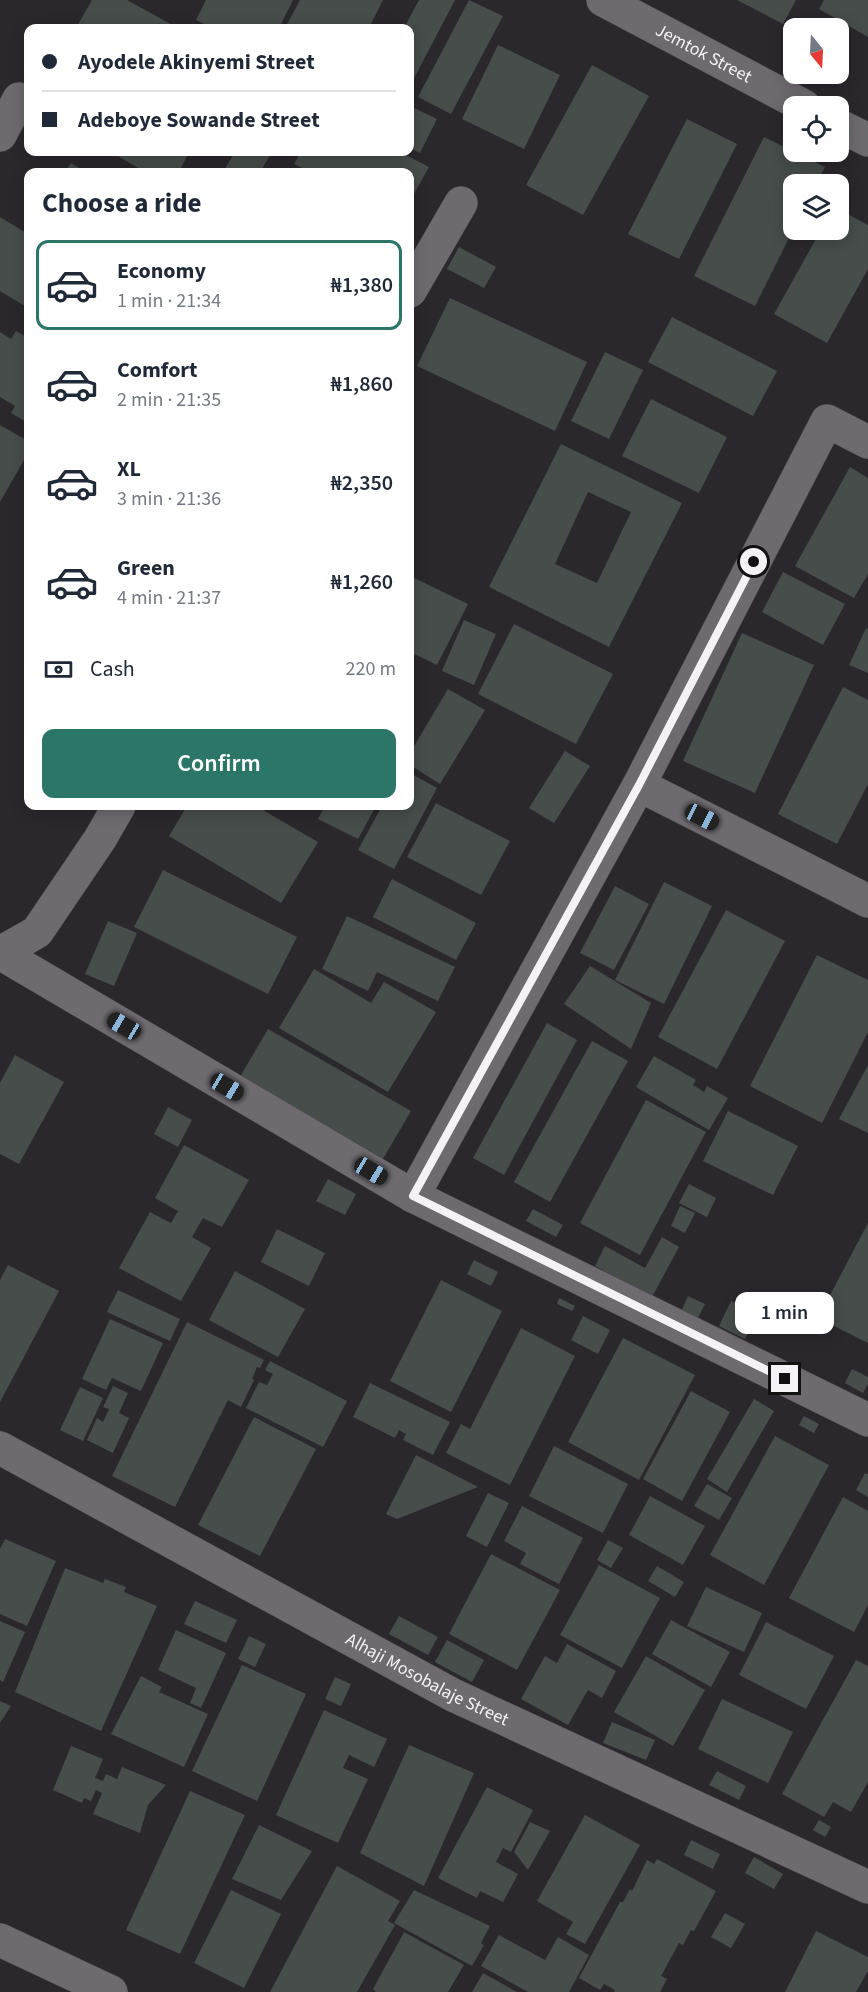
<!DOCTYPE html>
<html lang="en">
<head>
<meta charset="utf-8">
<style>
  body { margin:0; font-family:"Source Sans 3",sans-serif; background:#f6f6f7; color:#1f2937; height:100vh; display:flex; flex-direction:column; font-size:22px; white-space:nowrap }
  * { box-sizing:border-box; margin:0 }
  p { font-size:20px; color:#747a83 }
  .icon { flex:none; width:33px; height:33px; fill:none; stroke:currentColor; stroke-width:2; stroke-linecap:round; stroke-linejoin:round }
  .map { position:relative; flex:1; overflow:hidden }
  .side { position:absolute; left:24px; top:168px; width:390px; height:642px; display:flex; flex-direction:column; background:#fff; border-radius:12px; box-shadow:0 3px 15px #0003 }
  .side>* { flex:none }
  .guide { position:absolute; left:24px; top:24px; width:390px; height:132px; border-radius:12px; box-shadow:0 3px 15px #0003; display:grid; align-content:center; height:132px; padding:0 18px; background:#fff }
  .needle { width:39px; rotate:162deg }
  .fabs { position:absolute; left:783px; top:18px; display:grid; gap:12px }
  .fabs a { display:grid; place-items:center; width:66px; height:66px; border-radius:12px; background:#fff; box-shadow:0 3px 15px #0003; font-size:30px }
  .end { position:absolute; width:27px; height:27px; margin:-14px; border:8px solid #f4f2f6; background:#111; box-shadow:0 0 0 3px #111 }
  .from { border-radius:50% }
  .bubble { position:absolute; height:42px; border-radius:12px; background:#fff; box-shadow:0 3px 15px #0003; font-size:20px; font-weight:600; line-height:42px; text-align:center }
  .car { position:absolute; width:18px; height:36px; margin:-18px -9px; border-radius:8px; box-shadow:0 0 4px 2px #0007; background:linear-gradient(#222 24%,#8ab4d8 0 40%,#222 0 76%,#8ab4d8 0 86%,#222 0) }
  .guide b { display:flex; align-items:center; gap:21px; height:57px; font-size:22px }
  .guide b+b { border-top:2px solid #e0e1e3 }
  .guide i { width:15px; height:15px; background:#1f2937 }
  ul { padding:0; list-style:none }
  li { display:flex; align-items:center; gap:18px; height:90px; margin:0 12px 9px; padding:0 6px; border:3px solid transparent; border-radius:12px }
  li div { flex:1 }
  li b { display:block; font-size:22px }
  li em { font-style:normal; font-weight:600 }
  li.active { border-color:#2c7668 }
  li>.icon { width:54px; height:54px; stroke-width:1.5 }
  h2 { padding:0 18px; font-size:27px; line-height:72px }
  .pay { display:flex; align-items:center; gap:15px; height:66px; padding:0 18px; font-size:22px }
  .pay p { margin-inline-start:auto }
  .action { display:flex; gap:12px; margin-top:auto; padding:12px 18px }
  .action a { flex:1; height:69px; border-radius:12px; background:#2c7668; color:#fff; font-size:24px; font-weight:600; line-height:69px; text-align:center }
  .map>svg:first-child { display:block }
  .building { fill:#464d4a; fill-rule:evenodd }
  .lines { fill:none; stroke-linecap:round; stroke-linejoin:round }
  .minor-casing { stroke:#4a474c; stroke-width:34 }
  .minor { stroke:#6e6a70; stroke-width:33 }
  .route { stroke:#f4f2f6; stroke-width:8 }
  .labels { text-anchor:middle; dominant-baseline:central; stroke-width:6; stroke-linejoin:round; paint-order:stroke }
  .street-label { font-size:18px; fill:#f4f2f6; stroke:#2b282d }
</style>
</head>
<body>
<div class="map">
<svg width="868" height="1992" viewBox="0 0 868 1992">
  <rect width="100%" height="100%" fill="#2b282d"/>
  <path class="building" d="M 92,0 L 127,0 L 178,28 L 76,28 Z
    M 206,0 L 293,0 L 279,28 L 212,28 L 196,20 Z
    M 300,0 L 383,0 L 369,28 L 285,28 Z
    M 419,0 L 455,0 L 410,86 L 410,28 L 404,28 Z
    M 469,0 L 503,16 L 451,114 L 418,97 Z
    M 737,0 L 796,0 L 783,24 Z
    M 824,0 L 868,0 L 868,37 L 819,9 Z
    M 498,45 L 560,75 L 524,149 L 462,119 Z
    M 592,65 L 649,96 L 583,215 L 526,185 Z
    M 410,106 L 437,119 L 420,153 L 410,148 Z
    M 687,119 L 737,144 L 679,259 L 628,234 Z
    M 764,137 L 825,167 L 816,184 L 794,184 L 794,228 L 755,306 L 694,276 Z
    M 111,152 L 189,152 L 179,172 L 145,172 Z
    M 235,152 L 272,152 L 260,172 L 223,172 Z
    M 301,152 L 400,152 L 429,167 L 410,201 L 410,172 L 310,172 L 294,164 Z
    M 71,163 L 86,172 L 65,172 Z
    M 838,209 L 868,225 L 868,269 L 827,343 L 774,314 L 821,230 L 838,230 Z
    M 0,217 L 28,234 L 28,308 L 0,291 Z
    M 459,247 L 496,267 L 484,288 L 447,269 Z
    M 450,298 L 587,362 L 555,431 L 417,366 Z
    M 672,317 L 777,371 L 753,416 L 648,362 Z
    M 16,331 L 28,338 L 28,423 L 11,413 L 15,406 L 0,397 L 0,332 L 11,339 Z
    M 605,352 L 643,370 L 609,439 L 571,421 Z
    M 651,399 L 727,437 L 699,493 L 622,456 Z
    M 0,425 L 28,441 L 28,453 L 0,502 Z
    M 561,444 L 682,503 L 609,647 L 489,587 ZM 588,492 L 631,512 L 597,583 L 555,564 Z
    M 850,467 L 868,478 L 868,574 L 854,598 L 795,566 Z
    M 783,572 L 845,604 L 823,645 L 762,612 Z
    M 410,576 L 468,604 L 437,665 L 410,652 Z
    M 464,620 L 496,634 L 474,685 L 442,671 Z
    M 514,624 L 613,674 L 576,744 L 478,694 Z
    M 866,628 L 868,629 L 868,673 L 849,665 Z
    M 742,633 L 814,665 L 755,793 L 683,761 Z
    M 843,687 L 868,700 L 868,784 L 837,844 L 778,814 Z
    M 448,689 L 485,710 L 440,784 L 410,765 L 410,753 Z
    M 565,751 L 590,766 L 554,823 L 529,808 Z
    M 410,773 L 437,788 L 394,869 L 358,850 L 382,806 L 410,806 Z
    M 436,803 L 510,841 L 481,895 L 407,857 Z
    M 187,806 L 256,806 L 318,842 L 281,903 L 169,836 Z
    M 325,806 L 376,806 L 358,839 L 318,819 Z
    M 163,870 L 297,937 L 268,994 L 134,927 Z
    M 392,879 L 476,923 L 456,960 L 373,917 Z
    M 664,882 L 712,906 L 664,1004 L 615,980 Z
    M 615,886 L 649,904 L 614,970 L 580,953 Z
    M 726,910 L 785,941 L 717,1069 L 658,1037 Z
    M 347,916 L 455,967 L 438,1001 L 377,972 L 368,991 L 322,969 Z
    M 108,921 L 137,933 L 114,986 L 85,974 Z
    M 817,955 L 868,980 L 868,1032 L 822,1123 L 750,1086 Z
    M 590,966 L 651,1003 L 631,1049 L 564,1004 Z
    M 314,969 L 371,1003 L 384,982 L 436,1012 L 388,1092 L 279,1028 Z
    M 547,1023 L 577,1040 L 504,1175 L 473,1158 Z
    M 268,1029 L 411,1111 L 380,1164 L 237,1082 Z
    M 592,1041 L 628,1061 L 550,1202 L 514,1182 Z
    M 15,1055 L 64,1082 L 19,1164 L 0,1154 L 0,1083 Z
    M 654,1056 L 696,1080 L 693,1085 L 704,1092 L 707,1086 L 728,1098 L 709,1130 L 636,1087 Z
    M 868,1065 L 868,1133 L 839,1119 Z
    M 646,1100 L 706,1132 L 640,1255 L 580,1223 Z
    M 168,1107 L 192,1120 L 178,1147 L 154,1134 Z
    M 728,1111 L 798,1146 L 773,1195 L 703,1161 Z
    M 184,1145 L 249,1180 L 222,1227 L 203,1218 L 192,1237 L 211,1248 L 181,1301 L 119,1268 L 150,1212 L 171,1223 L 178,1211 L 155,1198 Z
    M 328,1179 L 356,1194 L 345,1215 L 316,1201 Z
    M 689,1184 L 716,1198 L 707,1217 L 679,1203 Z
    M 680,1206 L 695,1213 L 685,1233 L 671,1226 Z
    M 533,1209 L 563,1225 L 556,1237 L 526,1221 Z
    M 868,1223 L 868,1343 L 818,1318 Z
    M 277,1229 L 325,1253 L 309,1286 L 261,1262 Z
    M 662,1237 L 679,1247 L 652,1297 L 595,1266 L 605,1246 L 645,1268 Z
    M 474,1260 L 498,1272 L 491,1286 L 467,1274 Z
    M 8,1265 L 59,1291 L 0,1402 L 0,1280 Z
    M 235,1271 L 305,1309 L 278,1357 L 209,1320 Z
    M 441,1280 L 502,1311 L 451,1412 L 390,1381 Z
    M 118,1290 L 180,1319 L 170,1341 L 107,1312 Z
    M 688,1296 L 705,1304 L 696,1322 L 680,1314 Z
    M 559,1298 L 575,1306 L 572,1311 L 557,1304 Z
    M 731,1301 L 758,1314 L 745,1339 L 719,1326 Z
    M 583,1316 L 610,1330 L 598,1354 L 571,1340 Z
    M 110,1319 L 163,1343 L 141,1391 L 112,1378 L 106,1390 L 82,1379 Z
    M 187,1322 L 264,1360 L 260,1368 L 257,1367 L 252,1379 L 254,1380 L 241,1407 L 228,1400 L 175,1507 L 112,1476 Z
    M 521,1328 L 575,1356 L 510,1485 L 446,1453 L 461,1424 L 470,1429 Z
    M 623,1338 L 695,1375 L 639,1480 L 568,1442 Z
    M 270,1361 L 347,1401 L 323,1447 L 246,1408 L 259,1382 L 267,1385 L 273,1374 L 265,1370 Z
    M 852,1369 L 868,1377 L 868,1384 L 863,1393 L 845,1383 Z
    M 370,1383 L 450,1422 L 433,1455 L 403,1440 L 406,1434 L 399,1430 L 395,1438 L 353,1417 Z
    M 113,1386 L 128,1393 L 119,1413 L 129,1418 L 113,1453 L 87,1440 L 97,1418 L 103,1422 L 109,1409 L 103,1407 Z
    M 80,1387 L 103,1398 L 83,1441 L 60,1430 Z
    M 691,1391 L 730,1412 L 682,1501 L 643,1479 Z
    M 754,1399 L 774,1411 L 727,1492 L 707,1479 Z
    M 804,1416 L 819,1424 L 814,1433 L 799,1425 Z
    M 254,1417 L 316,1449 L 260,1556 L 198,1525 Z
    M 775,1436 L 829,1465 L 764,1585 L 710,1555 Z
    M 554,1446 L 628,1484 L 603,1533 L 529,1496 Z
    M 416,1455 L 478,1487 L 397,1519 L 386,1514 Z
    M 865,1473 L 868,1474 L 868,1497 L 856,1490 Z
    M 707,1484 L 732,1498 L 719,1520 L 694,1506 Z
    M 488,1493 L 509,1503 L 487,1547 L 466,1536 Z
    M 650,1496 L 705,1526 L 683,1565 L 629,1535 Z
    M 843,1497 L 868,1511 L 868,1605 L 854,1632 L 789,1598 Z
    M 522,1506 L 583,1538 L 559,1584 L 520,1564 L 526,1553 L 504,1541 Z
    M 5,1539 L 56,1561 L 27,1626 L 0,1614 L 0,1549 Z
    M 608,1540 L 623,1548 L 611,1568 L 597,1560 Z
    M 491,1554 L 560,1590 L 517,1670 L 449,1634 Z
    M 599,1565 L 660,1598 L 622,1668 L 560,1635 Z
    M 657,1566 L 684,1582 L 675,1597 L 648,1581 Z
    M 65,1568 L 103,1583 L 105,1579 L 126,1587 L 124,1592 L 157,1606 L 101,1731 L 15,1692 Z
    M 706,1587 L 762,1613 L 744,1652 L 687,1626 Z
    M 195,1601 L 237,1620 L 226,1643 L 184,1624 Z
    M 399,1616 L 438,1637 L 428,1655 L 389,1634 Z
    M 671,1620 L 730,1652 L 711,1687 L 652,1654 Z
    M 0,1621 L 25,1632 L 3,1682 L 0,1680 Z
    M 766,1622 L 834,1656 L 806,1709 L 739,1675 Z
    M 176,1630 L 226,1653 L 201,1708 L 190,1703 L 196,1688 L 158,1670 Z
    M 249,1636 L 266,1644 L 255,1667 L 238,1659 Z
    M 447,1640 L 484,1660 L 472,1682 L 435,1662 Z
    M 567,1644 L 616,1671 L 602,1698 L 588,1690 L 568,1725 L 521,1699 L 545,1656 L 557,1663 Z
    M 646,1656 L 705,1690 L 673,1746 L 614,1712 Z
    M 856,1660 L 868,1666 L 868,1782 L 851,1812 L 833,1802 L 824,1817 L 782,1794 Z
    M 242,1665 L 306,1694 L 257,1801 L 192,1771 Z
    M 141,1676 L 162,1687 L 159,1692 L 208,1714 L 184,1767 L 111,1734 Z
    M 335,1677 L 351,1684 L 341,1706 L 325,1699 Z
    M 722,1699 L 793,1732 L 768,1783 L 698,1749 Z
    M 0,1701 L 11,1706 L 0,1723 Z
    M 324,1710 L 387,1739 L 374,1767 L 349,1755 L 343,1768 L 368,1779 L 338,1843 L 276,1815 Z
    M 612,1722 L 655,1740 L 646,1760 L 603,1743 Z
    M 409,1745 L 474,1773 L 424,1886 L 360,1853 Z
    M 71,1746 L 103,1759 L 95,1778 L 103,1781 L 106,1774 L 117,1779 L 122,1767 L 166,1785 L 148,1805 L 140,1833 L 93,1814 L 102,1793 L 96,1790 L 91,1801 L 84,1798 L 82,1803 L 53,1790 Z
    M 717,1771 L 746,1786 L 739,1800 L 709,1785 Z
    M 487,1787 L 533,1810 L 511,1852 L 503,1848 L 496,1862 L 518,1874 L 503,1902 L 480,1891 L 477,1898 L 438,1878 Z
    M 190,1791 L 245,1815 L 180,1954 L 126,1930 Z
    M 585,1815 L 640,1845 L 585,1944 L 566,1934 L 573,1922 L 537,1901 Z
    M 819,1820 L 831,1827 L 825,1837 L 813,1830 Z
    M 530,1822 L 550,1831 L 528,1870 L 514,1852 Z
    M 259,1825 L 312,1851 L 281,1900 L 232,1879 Z
    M 691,1840 L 720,1854 L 713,1869 L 684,1855 Z
    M 754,1857 L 783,1874 L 774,1889 L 745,1873 Z
    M 657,1859 L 716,1891 L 694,1931 L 691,1930 L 683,1945 L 679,1943 L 661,1976 L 667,1979 L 660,1992 L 614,1992 L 615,1990 L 604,1984 L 600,1990 L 579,1978 L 620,1902 L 623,1902 L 630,1889 L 632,1891 L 647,1860 L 654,1864 Z
    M 337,1866 L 400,1901 L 388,1921 L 395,1925 L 357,1992 L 270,1992 Z
    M 231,1890 L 281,1914 L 244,1988 L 194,1963 Z
    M 414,1890 L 490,1926 L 481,1943 L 484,1945 L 472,1966 L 394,1923 Z
    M 725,1913 L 745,1924 L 731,1948 L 711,1937 Z
    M 816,1931 L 868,1957 L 868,1971 L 856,1992 L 785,1992 Z
    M 404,1932 L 464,1965 L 448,1992 L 376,1992 L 373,1989 Z
    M 499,1935 L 545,1960 L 558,1937 L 589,1955 L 569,1992 L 528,1992 L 481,1966 Z
    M 483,1973 L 517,1992 L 472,1992 Z"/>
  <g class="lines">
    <g class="minor-casing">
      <g id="minor">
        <path id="s1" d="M 603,0 L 804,106"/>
        <path d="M 838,125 L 868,140"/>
        <path d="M 0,135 L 19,99"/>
        <path d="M 410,291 L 461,203"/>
        <path d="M 639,785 L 868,901"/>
        <path d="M 0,953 L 413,1196 L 868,1420"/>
        <path d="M 0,953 L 37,932 L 100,839 L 119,806"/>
        <path d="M 413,1196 L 639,785 L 827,421 L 868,442"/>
        <path id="s2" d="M 0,1448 L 453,1695 L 868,1887"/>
        <path d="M 0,1940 L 111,1992"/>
      </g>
    </g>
    <use href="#minor" class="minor"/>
  </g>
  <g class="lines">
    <path class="route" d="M 754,562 L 639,785 L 413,1196 L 785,1379"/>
  </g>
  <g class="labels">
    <g class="street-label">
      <text stroke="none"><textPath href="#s1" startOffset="114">Jemtok Street</textPath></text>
      <text stroke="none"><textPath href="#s2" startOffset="486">Alhaji Mosobalaje Street</textPath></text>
    </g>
  </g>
</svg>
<div class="fabs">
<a><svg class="needle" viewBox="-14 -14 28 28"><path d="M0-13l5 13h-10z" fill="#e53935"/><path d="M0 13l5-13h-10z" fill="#747a83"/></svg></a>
<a><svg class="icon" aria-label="locate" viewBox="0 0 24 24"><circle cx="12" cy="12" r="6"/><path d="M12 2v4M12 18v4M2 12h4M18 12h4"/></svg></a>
<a><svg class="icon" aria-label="layers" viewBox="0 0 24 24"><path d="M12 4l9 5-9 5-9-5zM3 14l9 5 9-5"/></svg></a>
</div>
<i class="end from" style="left:754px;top:562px"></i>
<i class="end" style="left:785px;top:1379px"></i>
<div class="bubble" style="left:735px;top:1292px;width:99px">1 min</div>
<i class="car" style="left:702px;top:817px;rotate:117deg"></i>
<i class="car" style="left:124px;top:1026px;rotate:300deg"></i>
<i class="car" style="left:227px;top:1087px;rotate:121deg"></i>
<i class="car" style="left:371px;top:1171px;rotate:121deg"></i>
<div class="guide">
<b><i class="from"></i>Ayodele Akinyemi Street</b>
<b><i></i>Adeboye Sowande Street</b>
</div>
<section class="side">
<h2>Choose a ride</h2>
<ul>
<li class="active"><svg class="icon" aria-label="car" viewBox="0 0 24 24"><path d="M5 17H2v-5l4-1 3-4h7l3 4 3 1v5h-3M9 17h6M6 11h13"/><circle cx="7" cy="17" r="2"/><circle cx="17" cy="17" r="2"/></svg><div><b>Economy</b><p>1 min · 21:34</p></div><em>₦1,380</em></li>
<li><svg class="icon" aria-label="car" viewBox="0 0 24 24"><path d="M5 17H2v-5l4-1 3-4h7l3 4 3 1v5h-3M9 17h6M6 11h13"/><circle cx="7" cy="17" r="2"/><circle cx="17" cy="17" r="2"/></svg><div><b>Comfort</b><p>2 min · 21:35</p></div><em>₦1,860</em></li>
<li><svg class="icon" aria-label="car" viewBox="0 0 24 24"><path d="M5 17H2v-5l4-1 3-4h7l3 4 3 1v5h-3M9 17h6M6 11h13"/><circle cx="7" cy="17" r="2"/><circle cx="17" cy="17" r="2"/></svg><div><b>XL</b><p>3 min · 21:36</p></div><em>₦2,350</em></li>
<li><svg class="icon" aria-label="car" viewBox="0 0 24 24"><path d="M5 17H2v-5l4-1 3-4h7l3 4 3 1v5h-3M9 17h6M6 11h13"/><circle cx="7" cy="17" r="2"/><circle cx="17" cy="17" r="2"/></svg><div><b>Green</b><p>4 min · 21:37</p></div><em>₦1,260</em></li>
</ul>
<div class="pay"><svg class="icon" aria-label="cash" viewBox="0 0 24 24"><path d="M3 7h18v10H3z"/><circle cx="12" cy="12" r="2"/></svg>Cash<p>220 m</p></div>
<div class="action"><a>Confirm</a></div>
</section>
</div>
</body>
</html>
